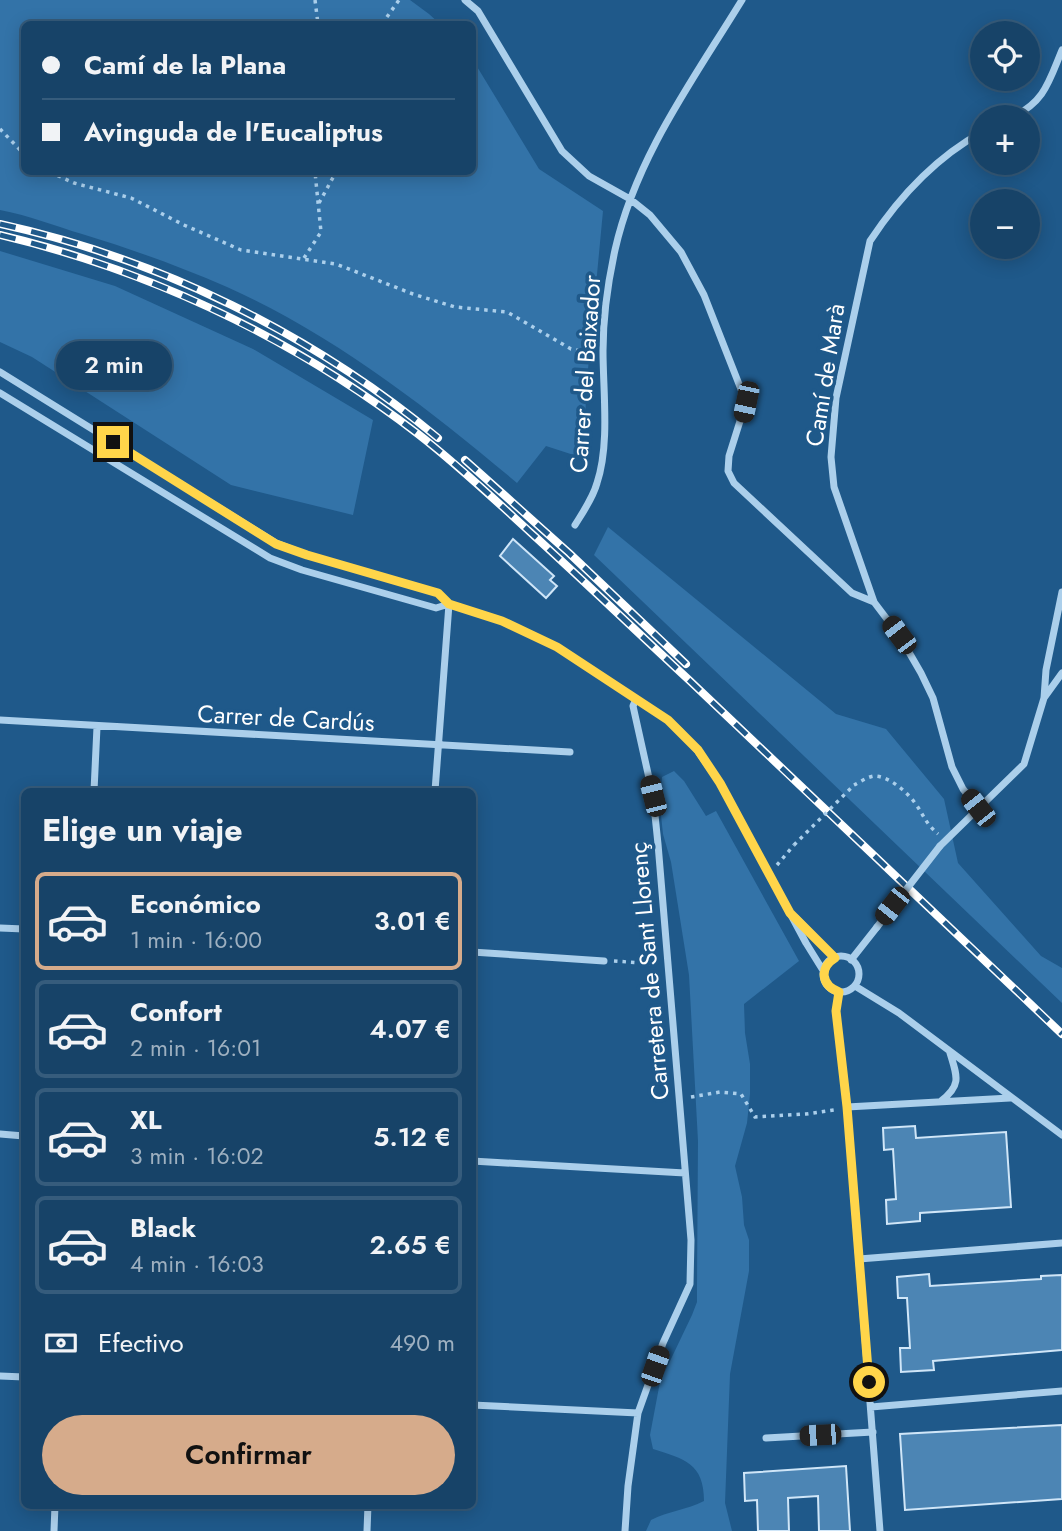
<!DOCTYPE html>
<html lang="es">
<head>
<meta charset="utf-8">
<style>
  body { margin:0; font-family:Jost,sans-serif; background:#244e71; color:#f1f3f6; height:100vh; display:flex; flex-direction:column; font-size:26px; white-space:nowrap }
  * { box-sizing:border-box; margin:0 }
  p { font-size:23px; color:#9eb0c0 }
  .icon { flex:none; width:38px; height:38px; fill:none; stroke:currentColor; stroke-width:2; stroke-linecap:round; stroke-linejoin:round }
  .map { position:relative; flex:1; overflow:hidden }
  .side { position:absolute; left:21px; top:788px; width:455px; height:721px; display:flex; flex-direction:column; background:#174368; border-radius:10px; box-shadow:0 4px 18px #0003,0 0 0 2px #365c7c }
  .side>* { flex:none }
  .guide { position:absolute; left:21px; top:21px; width:455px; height:154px; border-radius:10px; box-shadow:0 4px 18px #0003,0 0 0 2px #365c7c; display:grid; align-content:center; height:154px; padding:0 21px; background:#174368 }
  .fabs { position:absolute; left:970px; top:21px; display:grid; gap:14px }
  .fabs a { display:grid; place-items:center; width:70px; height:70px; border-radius:50%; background:#174368; box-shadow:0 4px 18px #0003,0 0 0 2px #365c7c; font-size:35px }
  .end { position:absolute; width:32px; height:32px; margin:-16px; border:9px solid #ffd54a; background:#111; box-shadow:0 0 0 4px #111 }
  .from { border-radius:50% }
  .bubble { position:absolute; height:49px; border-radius:24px; background:#174368; box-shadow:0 4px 18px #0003,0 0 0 2px #365c7c; font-size:23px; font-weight:600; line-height:49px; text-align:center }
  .car { position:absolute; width:21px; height:42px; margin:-21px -10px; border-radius:9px; box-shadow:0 0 5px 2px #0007; background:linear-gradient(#222 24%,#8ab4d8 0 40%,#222 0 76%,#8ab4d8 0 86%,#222 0) }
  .guide b { display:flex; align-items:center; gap:24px; height:66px; font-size:26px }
  .guide b+b { border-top:2px solid #365c7c }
  .guide i { width:18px; height:18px; background:#f1f3f6 }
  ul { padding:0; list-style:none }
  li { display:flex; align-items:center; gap:21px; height:98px; margin:0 14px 10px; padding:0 7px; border:4px solid #365c7c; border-radius:10px }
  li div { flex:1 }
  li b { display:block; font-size:26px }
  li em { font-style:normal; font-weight:600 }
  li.on { border-color:#d6ab8b }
  li>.icon { width:63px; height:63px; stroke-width:1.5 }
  h2 { padding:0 21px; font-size:32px; line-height:84px }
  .pay { display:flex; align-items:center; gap:18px; height:77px; padding:0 21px; font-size:26px }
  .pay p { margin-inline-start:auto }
  .action { display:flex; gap:14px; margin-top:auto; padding:14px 21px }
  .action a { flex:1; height:80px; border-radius:42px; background:#d6ab8b; color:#111; font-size:28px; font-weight:600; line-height:80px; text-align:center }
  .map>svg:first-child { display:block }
  .green { fill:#3373a8 }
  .building { fill:#4c85b4; stroke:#d0e6f8; stroke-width:2 }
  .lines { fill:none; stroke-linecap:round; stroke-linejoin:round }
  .path { stroke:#abcfeb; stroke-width:3.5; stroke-dasharray:3.5 5; stroke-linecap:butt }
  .minor { stroke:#abcfeb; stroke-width:7 }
  .rail-casing { stroke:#fff; stroke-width:8 }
  .rail { stroke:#1f598a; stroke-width:5; stroke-dasharray:16; stroke-linecap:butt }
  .path-bridge { stroke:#abcfeb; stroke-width:3.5; stroke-dasharray:3.5 5; stroke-linecap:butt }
  .minor-bridge { stroke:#abcfeb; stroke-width:7 }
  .route { stroke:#ffd54a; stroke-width:9 }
  .labels { text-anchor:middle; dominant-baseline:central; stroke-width:7; stroke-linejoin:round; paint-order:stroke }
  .street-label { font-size:24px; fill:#fff; stroke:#1f598a }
</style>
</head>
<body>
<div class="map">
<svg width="1062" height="1531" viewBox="0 0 1062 1531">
  <rect width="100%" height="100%" fill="#1f598a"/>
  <path class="green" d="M 0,0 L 410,0 L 429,14 L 440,24 L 24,24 L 24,172 L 472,172 L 473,60 L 539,169 L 603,211 L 587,380 L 583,458 L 546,446 L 517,483 C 428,408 333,334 227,287 C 179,266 131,249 82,234 C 55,226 28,215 0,210 Z
    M 0,251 L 115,286 L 253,349 L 373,420 L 353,515 L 231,485 L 32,357 L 0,342 Z
    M 608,527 L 836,714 L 886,729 L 944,799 L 958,863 L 1041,956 L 1062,968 L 1062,1003 L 594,555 Z
    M 674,771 L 684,781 L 706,816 L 716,811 L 799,961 L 744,1004 L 745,1033 L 750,1064 L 750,1094 L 747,1123 L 735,1166 L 742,1197 L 744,1225 L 749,1240 L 749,1271 L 730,1374 L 725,1503 L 732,1531 L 646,1531 L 651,1520 C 668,1511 687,1510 704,1501 C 704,1463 684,1459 653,1449 L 650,1435 L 660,1382 L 692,1315 L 697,1302 L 697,1288 L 698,1141 L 689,975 L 671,862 L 663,834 L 660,806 L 662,777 Z"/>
  <path class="building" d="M 513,539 L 554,576 L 550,580 L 557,586 L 546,598 L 500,556 Z
    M 915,1126 L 916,1138 L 1006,1132 L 1011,1207 L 920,1213 L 920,1221 L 887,1224 L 886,1200 L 896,1199 L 893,1149 L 884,1150 L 883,1128 Z
    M 929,1274 L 930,1286 L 1041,1279 L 1041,1276 L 1062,1275 L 1062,1350 L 933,1361 L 934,1370 L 901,1372 L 900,1348 L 910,1348 L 907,1298 L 898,1298 L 897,1277 Z
    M 1062,1425 L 1062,1499 L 905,1510 L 900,1434 Z
    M 846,1466 L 850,1531 L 819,1531 L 818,1496 L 788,1498 L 789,1531 L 758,1531 L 757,1500 L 745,1501 L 744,1473 Z"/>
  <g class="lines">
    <path class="path" d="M 315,0 L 318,24
      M 382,24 L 399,0
      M 0,129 L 24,154
      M 50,172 L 74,183 L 131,198 L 184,225 L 241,250 L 336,264 L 413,294 L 455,307 L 507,312 L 571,349 L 592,353
      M 319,203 L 336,172
      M 304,258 L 321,232 L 315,172
      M 854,785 C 860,782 867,777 874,776 C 889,776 907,792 915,803 C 924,815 925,823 938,834
      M 777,865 L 794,845
      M 614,961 L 655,964
      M 691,1097 L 720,1092 L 741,1094 L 755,1117 L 806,1114 L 834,1110"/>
    <path class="minor" d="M 465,0 L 478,11 L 562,151 L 589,176 L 630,199 L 650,215 L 681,252 L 704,295 L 746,402 L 729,456 L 728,471 L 734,483 L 852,593 L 874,602
      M 1012,117 C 1045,102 1049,81 1062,50
      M 0,372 L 276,543 L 307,555 L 438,593 L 449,604 L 502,621 L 557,647 L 668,720 L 680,731 L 697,750 L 720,783 L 806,943 L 824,972
      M 0,393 L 270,558 L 302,570 L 436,608 L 449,604
      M 575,525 C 583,512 593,498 597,483 C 610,444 603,391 603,351 C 603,318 608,282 615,250 C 636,157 693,80 742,0
      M 1044,698 L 1062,673
      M 0,720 L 570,752
      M 94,791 L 97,727
      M 435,791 L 449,604
      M 978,808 L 963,789 L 952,767 L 933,698 L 921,673 L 899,635 L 874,602 L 834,487 L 831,457 L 836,398 L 870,241 C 899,197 935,158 982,132
      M 940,846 L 1024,764 L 1044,698 L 1046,670 L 1062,592
      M 796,918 L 835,958
      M 0,928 L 24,929
      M 472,952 L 604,961
      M823 974a18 18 0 1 1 36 0a18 18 0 1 1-36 0Z
      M 851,960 L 877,927
      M 855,986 L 899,1013 L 1062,1135
      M 839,992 L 836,1011 L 847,1107 L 880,1531
      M 941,1101 C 962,1085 957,1076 950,1053
      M 847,1107 L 1010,1098
      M 0,1134 L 24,1136
      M 472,1161 L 685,1173
      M 859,1259 L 1062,1243
      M 0,1376 L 24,1377
      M 472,1405 L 638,1413
      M 871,1407 L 1062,1391
      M 766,1438 L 873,1432
      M 54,1531 L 55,1505
      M 367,1531 L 368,1505
      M 625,1531 L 628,1486 L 638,1413 L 663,1343 L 690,1284 L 691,1240 L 658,844 L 653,796 L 633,706 L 636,699"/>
    <g class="rail-casing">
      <path id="rail" d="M 0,224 C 160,259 312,334 438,438
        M 0,235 C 152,271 294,339 418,434 C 458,465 494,499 530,532 C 584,581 636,631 689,680 C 813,798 938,916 1062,1034
        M 465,460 L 569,553 L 686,664"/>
    </g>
    <use href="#rail" class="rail"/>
    <path class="path-bridge" d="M 794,845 L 854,785"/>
    <path class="minor-bridge" d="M 877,927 L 940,846"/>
  </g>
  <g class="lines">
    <path class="route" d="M 113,442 L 276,544 L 307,555 L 438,593 L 449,604 L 502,621 L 557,647 L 668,720 L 698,750 L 720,783 L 790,913 L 835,958 C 819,968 821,985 839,992 L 836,1011 L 847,1107 L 869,1382"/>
  </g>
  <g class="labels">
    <g class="street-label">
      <text transform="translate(585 374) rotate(-86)">Carrer del Baixador</text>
      <text transform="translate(825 375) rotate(-81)">Camí de Marà</text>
      <text transform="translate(286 718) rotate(3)">Carrer de Cardús</text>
      <text transform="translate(649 971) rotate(-95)">Carretera de Sant Llorenç</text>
    </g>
  </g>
</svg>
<div class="fabs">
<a><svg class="icon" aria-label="locate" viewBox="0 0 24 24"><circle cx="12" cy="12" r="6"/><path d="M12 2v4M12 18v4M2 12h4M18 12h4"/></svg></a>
<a>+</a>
<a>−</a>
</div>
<i class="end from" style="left:869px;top:1382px"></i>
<i class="end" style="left:113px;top:442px"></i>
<div class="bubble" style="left:56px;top:341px;width:116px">2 min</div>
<i class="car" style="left:746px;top:402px;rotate:192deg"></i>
<i class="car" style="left:899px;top:635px;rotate:323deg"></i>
<i class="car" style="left:653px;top:796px;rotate:346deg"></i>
<i class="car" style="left:978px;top:808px;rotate:322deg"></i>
<i class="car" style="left:892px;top:906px;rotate:218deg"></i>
<i class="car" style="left:655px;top:1366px;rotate:19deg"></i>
<i class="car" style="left:820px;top:1435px;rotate:267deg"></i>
<div class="guide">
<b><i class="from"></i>Camí de la Plana</b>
<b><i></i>Avinguda de l'Eucaliptus</b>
</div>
<section class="side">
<h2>Elige un viaje</h2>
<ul>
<li class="on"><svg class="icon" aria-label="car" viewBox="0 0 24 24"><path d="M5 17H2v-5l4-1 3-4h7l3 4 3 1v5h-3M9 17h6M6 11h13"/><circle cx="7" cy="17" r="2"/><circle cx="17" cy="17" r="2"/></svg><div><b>Económico</b><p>1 min · 16:00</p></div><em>3.01 €</em></li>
<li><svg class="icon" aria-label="car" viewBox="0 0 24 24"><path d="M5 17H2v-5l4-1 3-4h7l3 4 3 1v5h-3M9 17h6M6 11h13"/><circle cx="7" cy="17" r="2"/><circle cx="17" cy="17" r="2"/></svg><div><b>Confort</b><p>2 min · 16:01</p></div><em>4.07 €</em></li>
<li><svg class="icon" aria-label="car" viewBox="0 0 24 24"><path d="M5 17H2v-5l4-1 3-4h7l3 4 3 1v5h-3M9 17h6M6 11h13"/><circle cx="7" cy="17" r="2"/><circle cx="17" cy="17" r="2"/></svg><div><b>XL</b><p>3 min · 16:02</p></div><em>5.12 €</em></li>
<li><svg class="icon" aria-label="car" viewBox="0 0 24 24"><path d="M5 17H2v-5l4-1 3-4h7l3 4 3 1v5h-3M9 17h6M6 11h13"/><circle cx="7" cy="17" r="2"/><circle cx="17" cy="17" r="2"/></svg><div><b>Black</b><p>4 min · 16:03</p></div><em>2.65 €</em></li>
</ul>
<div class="pay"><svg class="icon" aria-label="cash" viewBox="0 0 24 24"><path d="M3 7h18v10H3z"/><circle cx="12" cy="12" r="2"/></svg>Efectivo<p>490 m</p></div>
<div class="action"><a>Confirmar</a></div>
</section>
</div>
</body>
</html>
